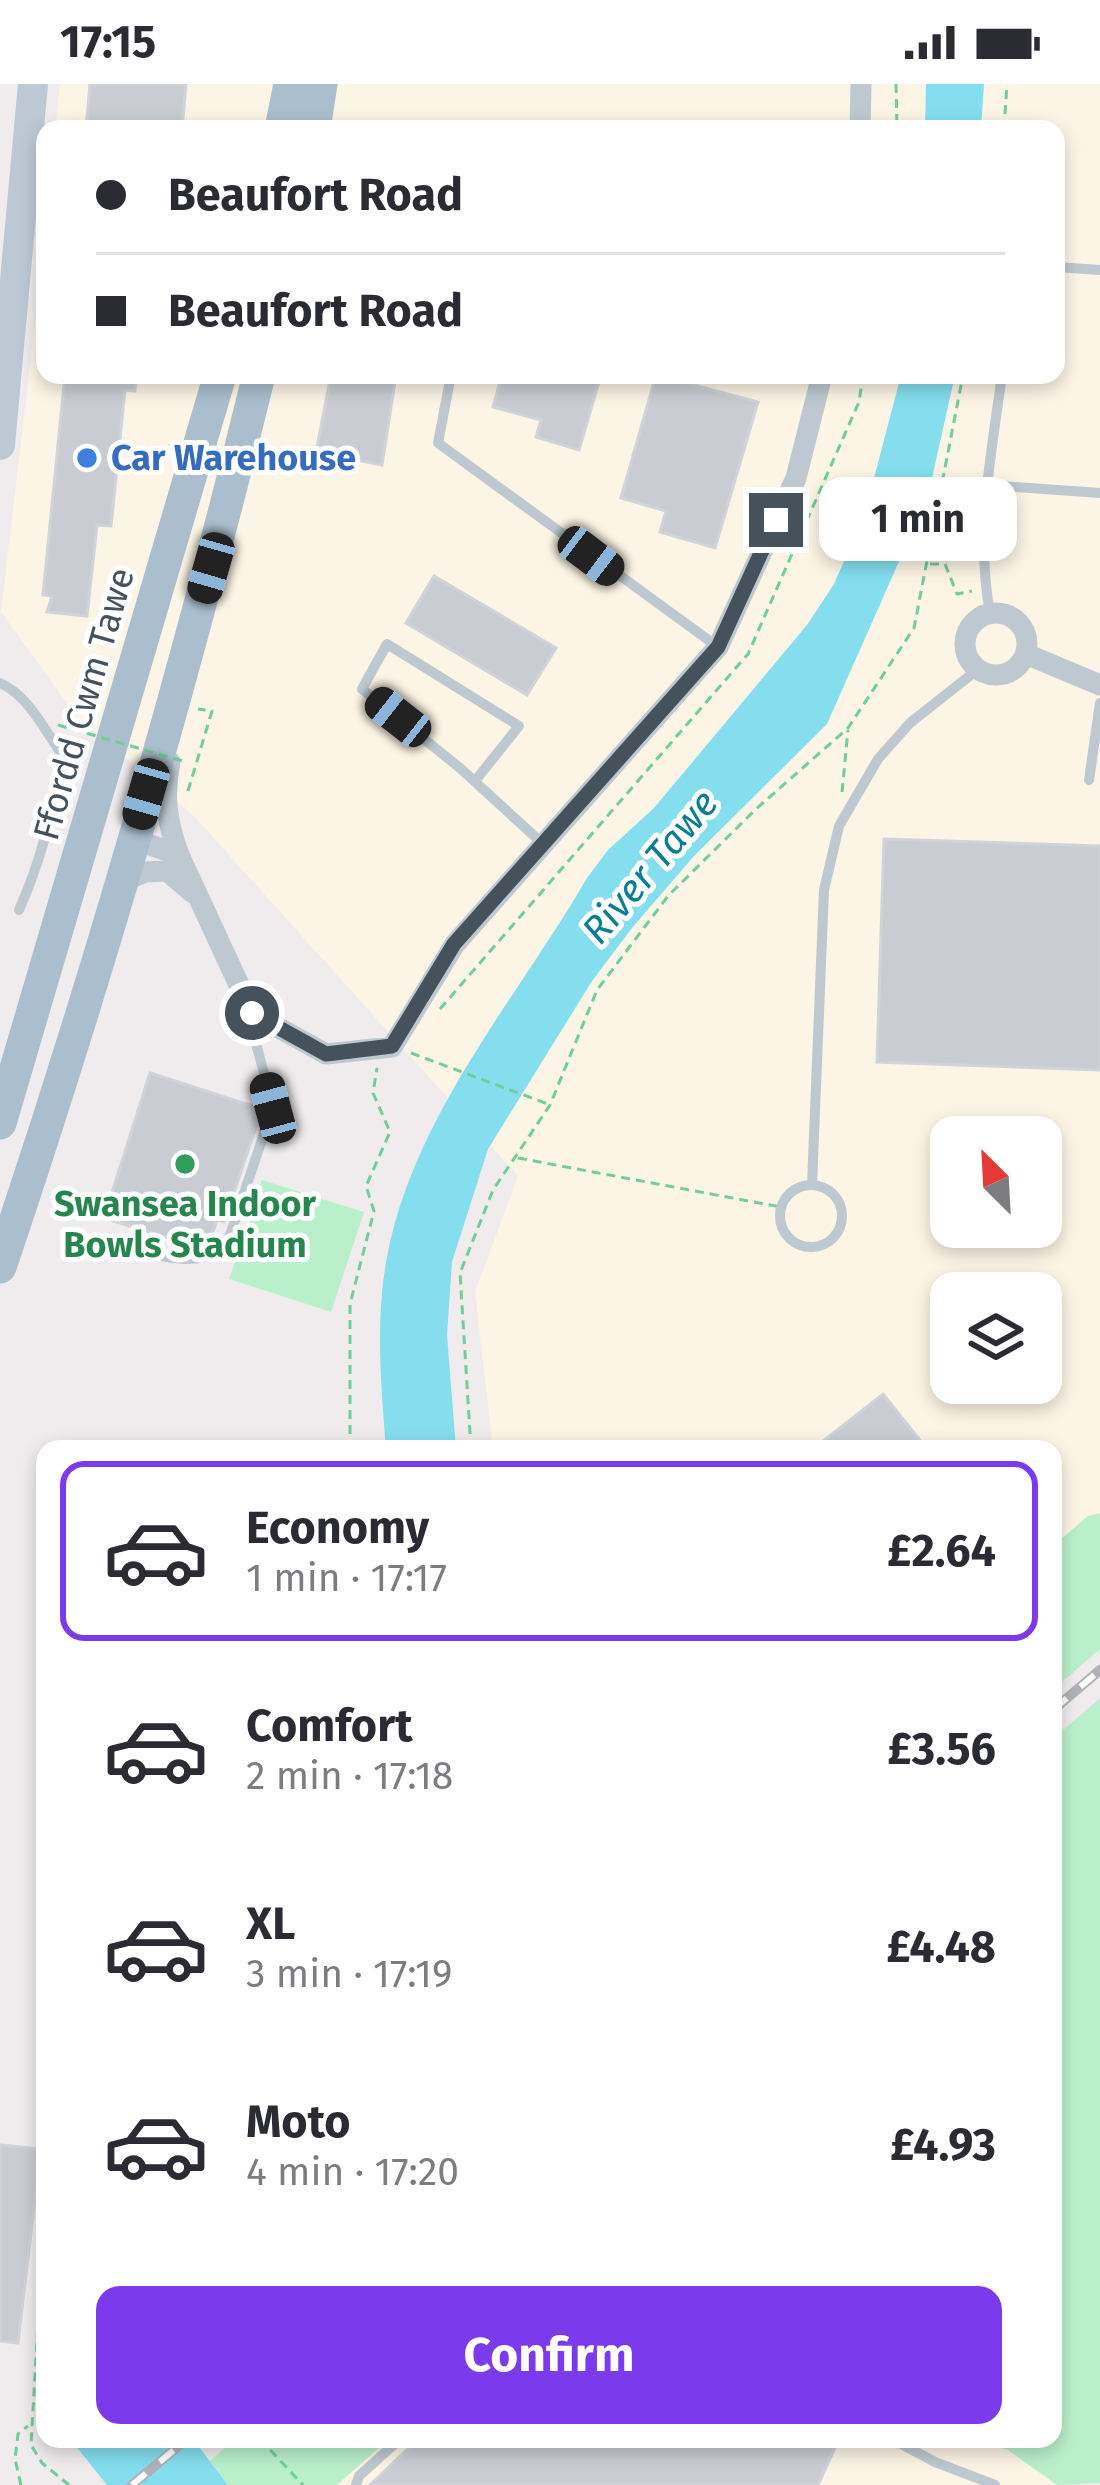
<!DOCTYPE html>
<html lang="en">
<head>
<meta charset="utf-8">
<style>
  body { margin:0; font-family:"Fira Sans",sans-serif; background:#f7f7f7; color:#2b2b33; height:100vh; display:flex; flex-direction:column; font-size:45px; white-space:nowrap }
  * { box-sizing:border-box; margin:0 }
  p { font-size:39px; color:#7c7c81 }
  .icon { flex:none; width:66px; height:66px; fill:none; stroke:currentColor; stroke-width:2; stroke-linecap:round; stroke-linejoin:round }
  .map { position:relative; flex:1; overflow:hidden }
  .panel { position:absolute; left:36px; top:1356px; width:1026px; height:1008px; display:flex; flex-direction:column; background:#fff; border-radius:24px; box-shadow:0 6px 18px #0003 }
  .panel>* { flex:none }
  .top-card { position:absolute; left:36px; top:36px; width:1029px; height:264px; border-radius:24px; box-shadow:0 6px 18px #0003; display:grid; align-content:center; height:264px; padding:0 60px; background:#fff }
  .needle { width:78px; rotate:336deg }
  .controls { position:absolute; left:930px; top:1032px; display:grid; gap:24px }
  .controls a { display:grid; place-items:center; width:132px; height:132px; border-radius:24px; background:#fff; box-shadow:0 6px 18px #0003; font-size:60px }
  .end { position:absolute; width:54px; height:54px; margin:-27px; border:15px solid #45515b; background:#fff; box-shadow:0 0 0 6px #fff }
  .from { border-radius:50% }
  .bubble { position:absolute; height:84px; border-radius:24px; background:#fff; box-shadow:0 6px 18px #0003; font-size:39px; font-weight:700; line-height:84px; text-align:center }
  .car { position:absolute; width:36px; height:72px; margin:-36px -18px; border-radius:15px; box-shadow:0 0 9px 3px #0007; background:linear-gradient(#222 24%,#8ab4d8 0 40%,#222 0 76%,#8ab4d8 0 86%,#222 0) }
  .top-card b { display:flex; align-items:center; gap:42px; height:114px; font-size:45px }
  .top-card b+b { border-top:3px solid #e1e1e2 }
  .top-card i { width:30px; height:30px; background:#2b2b33 }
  ul { padding:21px 0 0; list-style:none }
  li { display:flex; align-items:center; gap:36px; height:180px; margin:0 24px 18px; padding:0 36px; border:6px solid transparent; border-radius:24px }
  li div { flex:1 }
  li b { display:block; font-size:45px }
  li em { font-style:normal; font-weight:700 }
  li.on { border-color:#7c3aed }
  li>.icon { width:108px; height:108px; stroke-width:1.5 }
  .button { display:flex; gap:24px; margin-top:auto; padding:24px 60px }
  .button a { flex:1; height:138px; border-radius:24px; background:#7c3aed; color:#fff; font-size:48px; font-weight:700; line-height:138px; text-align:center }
  .status { display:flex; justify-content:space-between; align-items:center; height:84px; padding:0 60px; background:#fff; direction:ltr }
  .status svg { height:33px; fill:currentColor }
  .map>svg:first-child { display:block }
  .commercial { fill:#fcf4e4; fill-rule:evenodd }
  .green { fill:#b9f0cb }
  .water { fill:#84deee }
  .building { fill:#c9ccd2; stroke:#d0d3d9; stroke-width:3 }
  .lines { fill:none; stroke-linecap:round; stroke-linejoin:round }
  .path { stroke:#70ce9b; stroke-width:3; stroke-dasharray:9 6; stroke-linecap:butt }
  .lane { stroke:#bdc8d0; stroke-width:10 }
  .street { stroke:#bdc8d0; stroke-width:21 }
  .secondary { stroke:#bcc9d5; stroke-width:30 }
  .primary { stroke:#abbecd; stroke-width:33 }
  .rail-casing { stroke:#afb2b8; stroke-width:10 }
  .rail { stroke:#fff; stroke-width:6; stroke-dasharray:18; stroke-linecap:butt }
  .path-bridge { stroke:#70ce9b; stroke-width:3; stroke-dasharray:9 6; stroke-linecap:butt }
  .route { stroke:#45515b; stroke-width:15 }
  .shop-dot { fill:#3f7fe0; stroke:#fff; stroke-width:4.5 }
  .leisure-dot { fill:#2e9e5b; stroke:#fff; stroke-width:4.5 }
  .labels { text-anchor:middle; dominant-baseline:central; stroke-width:10; stroke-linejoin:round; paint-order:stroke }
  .shop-label { font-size:36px; font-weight:bold; fill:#366cbe; stroke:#fff; text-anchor:start }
  .street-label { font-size:36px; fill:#45515b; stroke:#fff }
  .leisure-label { font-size:36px; font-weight:bold; fill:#27864d; stroke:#fff }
  .water-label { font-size:39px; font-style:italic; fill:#097e93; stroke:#fff }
</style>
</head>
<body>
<div class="status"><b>17:15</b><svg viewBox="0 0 49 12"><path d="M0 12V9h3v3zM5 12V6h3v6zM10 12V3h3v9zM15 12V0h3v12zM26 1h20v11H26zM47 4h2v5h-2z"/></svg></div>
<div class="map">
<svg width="1100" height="2401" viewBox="0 0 1100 2401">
  <rect width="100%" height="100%" fill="#f0eced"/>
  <path class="commercial" d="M 60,0 L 1100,0 L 1100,1438 L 1053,1474 L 1053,1365 L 493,1365 L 475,1208 L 518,1092 L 194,732 L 77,633 L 1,528 L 45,154 L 45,291 L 1056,291 L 1056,45 L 55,45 ZM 951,1053 L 1041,1053 L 1041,1143 L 951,1143 ZM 951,1209 L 1041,1209 L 1041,1299 L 951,1299 Z
    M 384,2355 L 969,2355 L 1008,2366 L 1057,2401 L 335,2401 Z"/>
  <path class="green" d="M 262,1096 L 364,1128 L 331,1228 L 229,1195 Z
    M 1100,1429 L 1100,1565 L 1053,1606 L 1053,1462 L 1088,1432 Z
    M 1100,1614 L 1100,2399 L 1057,2401 L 1008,2366 L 969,2355 L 1053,2355 L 1053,1655 Z
    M 235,2355 L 389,2355 L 337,2401 L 228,2401 L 210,2377 Z"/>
  <path class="water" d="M 926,0 L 984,0 L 981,45 L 925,45 Z
    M 901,291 L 955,291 L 928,412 L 827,640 L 694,772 L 632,844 L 592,897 L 488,1065 L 452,1178 L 447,1251 L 456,1365 L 386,1365 C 381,1302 375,1235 387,1173 C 414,1031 516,916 587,794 L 608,766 L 654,724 L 807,541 L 834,500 L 865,429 Z
    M 70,2355 L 193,2355 L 228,2401 L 107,2401 Z"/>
  <path class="building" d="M 90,0 L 186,0 L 182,45 L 86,45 Z
    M 65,291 L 136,291 L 135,307 L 125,306 L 111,442 L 97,441 L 87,532 L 47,528 L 52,512 L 43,511 Z
    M 331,291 L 396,291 L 382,381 L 316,368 Z
    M 502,291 L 601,291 L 579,366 L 536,353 L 541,336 L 493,323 Z
    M 656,291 L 758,318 L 715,464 L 660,448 L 666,427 L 621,414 Z
    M 434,492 L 556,564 L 527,611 L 406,539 Z
    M 884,755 L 1100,762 L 1100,986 L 877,978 Z
    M 150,989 L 262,1025 L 224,1138 L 217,1136 L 208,1163 L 200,1164 L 104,1134 Z
    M 883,1310 L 927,1365 L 813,1365 Z
    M 0,2061 L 41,2065 L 18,2259 L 0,2257 Z
    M 418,2355 L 839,2355 L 818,2401 L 370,2401 Z"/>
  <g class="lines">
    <path class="path" d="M 896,0 L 897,45
      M 1004,45 L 1007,0
      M 930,480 L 945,480 L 957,510 L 972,507
      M 188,707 L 212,627 L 198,625
      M 842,708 L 848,646
      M 440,925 L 748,570 L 859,318 L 863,291
      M 411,969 L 548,1020
      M 518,1074 L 781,1123
      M 350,1365 L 350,1220 L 374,1127 L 366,1102 L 390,1048 L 373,1009 L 377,984
      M 471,1365 L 460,1189 L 493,1106 L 550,1021 L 597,906 L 668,812 L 756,725 L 848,644 L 914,544 L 963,291
      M 45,2169 L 41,2185 L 31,2361 L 42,2379 L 69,2401
      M 260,2355 L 303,2401
      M 21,2401 L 15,2375 L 18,2350 L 28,2342"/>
    <path class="lane" d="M 642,45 L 664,41 L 668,45
      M 1056,183 L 1100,186
      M 451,291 L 438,359 L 718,563
      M 988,401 L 1100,409
      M 990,529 C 975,449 991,372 1002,291
      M 0,599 C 28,611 44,645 61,669 C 55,725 42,774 19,826
      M 1089,696 L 1100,619
      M 475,697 L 519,642 L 387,560 L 362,605 L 460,684 L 543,760
      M 812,1100 L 824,806 L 839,742 L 878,675 L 910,639 L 977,586
      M780 1132a31 31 0 1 1 62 0a31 31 0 1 1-62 0Z
      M 102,1156 C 141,1166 188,1187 225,1166 L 273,1023 L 254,952 L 252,930
      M 892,2355 L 935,2378 L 995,2401
      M 356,2401 L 359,2392 L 400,2355"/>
    <path class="street" d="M 860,45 L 861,0
      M965 560a31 31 0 1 1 62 0a31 31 0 1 1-62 0Z
      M 1026,570 L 1100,601
      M 170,678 C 163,712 167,739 179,771
      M 133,755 L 179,771 L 252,929 L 326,970 L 392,963 L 455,860 L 718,563 L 796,394 L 822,291
      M 119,799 L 145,788 L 167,787 L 193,809"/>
    <path class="secondary" d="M 0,361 L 33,0"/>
    <path class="primary" d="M 281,45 L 290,0
      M 314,45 L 321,0
      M 0,1039 L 220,291
      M 0,1183 C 99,890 185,591 259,291"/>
    <g class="rail-casing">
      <path id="rail" d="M 1053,1626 L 1100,1586
        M 132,2401 L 187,2355"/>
    </g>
    <use href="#rail" class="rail"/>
    <path class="path-bridge" d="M 58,641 L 183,677"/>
  </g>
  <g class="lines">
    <path class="route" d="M 252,929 L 326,970 L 392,962 L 454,860 L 718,563 L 776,436"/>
  </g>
  <circle class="shop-dot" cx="87" cy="374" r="12"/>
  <circle class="leisure-dot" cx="185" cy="1080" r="12"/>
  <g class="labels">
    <g class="shop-label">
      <text x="111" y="374">Car Warehouse</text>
    </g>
    <g class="street-label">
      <text transform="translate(84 620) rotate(-74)">Ffordd Cwm Tawe</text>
    </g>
    <g class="leisure-label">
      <text x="185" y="1120">Swansea Indoor<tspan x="185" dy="41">Bowls Stadium</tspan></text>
    </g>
    <g class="water-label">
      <text transform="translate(650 783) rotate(-50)">River Tawe</text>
    </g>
  </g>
</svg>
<div class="controls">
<a><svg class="needle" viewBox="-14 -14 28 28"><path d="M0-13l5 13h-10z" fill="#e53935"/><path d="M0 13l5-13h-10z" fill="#7c7c81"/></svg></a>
<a><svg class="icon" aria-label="layers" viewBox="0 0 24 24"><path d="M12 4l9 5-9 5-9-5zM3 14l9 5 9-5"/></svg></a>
</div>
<i class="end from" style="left:252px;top:929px"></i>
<i class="end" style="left:776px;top:436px"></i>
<div class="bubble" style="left:819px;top:393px;width:198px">1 min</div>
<i class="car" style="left:591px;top:472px;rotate:127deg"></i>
<i class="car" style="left:211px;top:484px;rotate:196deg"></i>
<i class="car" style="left:398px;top:633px;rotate:308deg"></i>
<i class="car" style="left:146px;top:710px;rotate:196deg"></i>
<i class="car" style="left:273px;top:1024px;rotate:345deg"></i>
<div class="top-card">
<b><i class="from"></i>Beaufort Road</b>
<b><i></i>Beaufort Road</b>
</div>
<section class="panel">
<ul>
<li class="on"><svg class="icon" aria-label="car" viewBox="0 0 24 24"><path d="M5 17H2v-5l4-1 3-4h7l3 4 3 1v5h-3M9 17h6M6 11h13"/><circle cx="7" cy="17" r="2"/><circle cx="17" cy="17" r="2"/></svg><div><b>Economy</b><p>1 min · 17:17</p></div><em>£2.64</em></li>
<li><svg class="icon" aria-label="car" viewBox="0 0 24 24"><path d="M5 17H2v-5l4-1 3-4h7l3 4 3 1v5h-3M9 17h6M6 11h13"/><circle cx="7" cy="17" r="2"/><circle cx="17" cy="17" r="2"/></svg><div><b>Comfort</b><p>2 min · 17:18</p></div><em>£3.56</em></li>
<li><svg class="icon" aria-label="car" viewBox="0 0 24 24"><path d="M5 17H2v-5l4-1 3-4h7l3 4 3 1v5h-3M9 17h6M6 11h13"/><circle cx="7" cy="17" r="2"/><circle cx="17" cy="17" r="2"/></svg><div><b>XL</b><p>3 min · 17:19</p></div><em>£4.48</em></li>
<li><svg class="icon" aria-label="car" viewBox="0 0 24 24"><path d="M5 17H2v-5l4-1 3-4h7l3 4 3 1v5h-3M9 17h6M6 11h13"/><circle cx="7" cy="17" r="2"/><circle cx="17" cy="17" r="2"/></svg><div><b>Moto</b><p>4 min · 17:20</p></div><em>£4.93</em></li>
</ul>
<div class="button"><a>Confirm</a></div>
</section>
</div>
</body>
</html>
